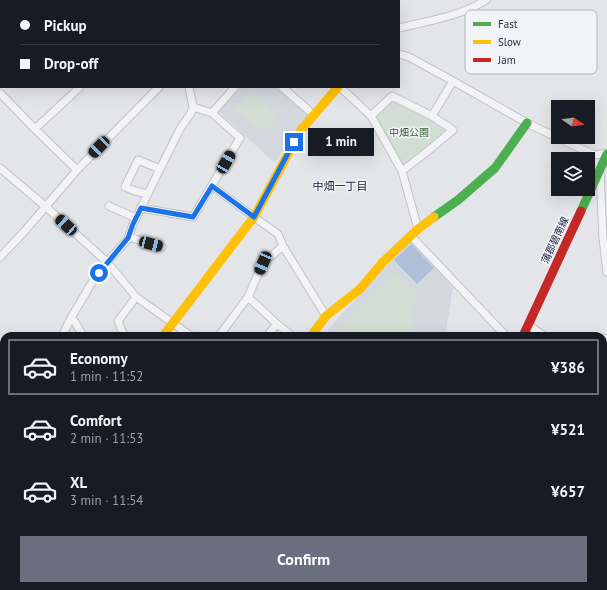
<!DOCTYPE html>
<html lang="en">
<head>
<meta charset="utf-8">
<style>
  body { margin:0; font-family:"PT Sans","Noto Sans JP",sans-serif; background:#20242c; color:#f1f3f6; height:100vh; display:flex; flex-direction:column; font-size:15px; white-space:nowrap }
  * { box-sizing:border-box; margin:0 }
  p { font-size:13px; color:#9ea1a6 }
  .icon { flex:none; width:22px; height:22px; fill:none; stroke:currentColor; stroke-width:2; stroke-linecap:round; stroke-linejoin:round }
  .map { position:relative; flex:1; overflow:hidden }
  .drawer { position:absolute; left:0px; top:332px; width:607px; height:258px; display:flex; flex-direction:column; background:#171b24; border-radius:12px 12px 0 0; box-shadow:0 4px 16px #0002 }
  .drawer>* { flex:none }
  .top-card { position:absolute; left:0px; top:0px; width:400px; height:88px; box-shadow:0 4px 16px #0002; display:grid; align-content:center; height:88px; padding:0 20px; background:#171b24 }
  .needle { width:26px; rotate:103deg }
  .tools { position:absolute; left:551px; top:100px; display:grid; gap:8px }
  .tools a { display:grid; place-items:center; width:44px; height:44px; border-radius:0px; background:#171b24; box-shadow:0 4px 16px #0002; font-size:20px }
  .end { position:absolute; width:18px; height:18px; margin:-9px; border:5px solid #1a73e8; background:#fff; box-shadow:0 0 0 2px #fff }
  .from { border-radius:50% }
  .bubble { position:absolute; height:28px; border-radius:0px; background:#171b24; box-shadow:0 4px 16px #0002; font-size:13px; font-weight:600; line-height:28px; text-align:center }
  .car { position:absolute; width:12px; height:24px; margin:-12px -6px; border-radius:5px; box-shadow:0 0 3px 1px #0007; background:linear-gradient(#222 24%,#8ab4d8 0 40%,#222 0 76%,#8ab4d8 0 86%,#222 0) }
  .top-card b { display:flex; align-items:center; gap:14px; height:38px; font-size:15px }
  .top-card b+b { border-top:1px solid #363941 }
  .top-card i { width:10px; height:10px; background:#f1f3f6 }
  ul { padding:7px 0 0; list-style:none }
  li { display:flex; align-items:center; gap:12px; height:56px; margin:0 8px 6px; padding:0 12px; border:2px solid transparent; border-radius:0px }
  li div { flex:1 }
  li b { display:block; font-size:15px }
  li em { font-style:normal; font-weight:600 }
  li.selected { border-color:#696f7e }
  li>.icon { width:36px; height:36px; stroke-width:1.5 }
  .action { display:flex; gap:8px; margin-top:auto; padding:8px 20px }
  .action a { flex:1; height:46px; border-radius:0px; background:#696f7e; color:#fff; font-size:16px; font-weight:600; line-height:46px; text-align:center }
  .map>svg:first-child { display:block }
  .built { fill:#d3d8df }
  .green { fill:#d2ddd3 }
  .water { fill:#aebfd7 }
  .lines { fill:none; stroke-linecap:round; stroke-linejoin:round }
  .street-casing { stroke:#c1c3c7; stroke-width:9 }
  .street { stroke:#f3f3f5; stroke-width:7 }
  .fast { stroke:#4caf50; stroke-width:9 }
  .slow { stroke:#ffc107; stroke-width:9 }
  .jam { stroke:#c62828; stroke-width:9 }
  .route { stroke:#1a73e8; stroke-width:5 }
  .labels { text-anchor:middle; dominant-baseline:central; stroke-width:3; stroke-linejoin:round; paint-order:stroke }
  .park-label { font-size:10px; fill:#396233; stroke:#f1f3f8 }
  .street-label { font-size:10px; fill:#273045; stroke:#f1f3f8 }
  .neighbourhood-label { font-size:11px; fill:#192135; stroke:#f1f3f8 }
  .key { fill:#f1f3f8; stroke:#b4b8c2; stroke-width:1 }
  .key-label { font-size:11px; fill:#273045 }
</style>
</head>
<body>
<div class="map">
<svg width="607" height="590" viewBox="0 0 607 590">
  <rect width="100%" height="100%" fill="#e3e5e9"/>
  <path class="built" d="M 240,87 L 276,87 L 309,116 L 299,126 L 275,163 L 218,111 Z
    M 411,239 L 453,288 L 445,336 L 322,336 Z"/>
  <path class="green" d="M 251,91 L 279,117 L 264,134 L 235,108 Z
    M 393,100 L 430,119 L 449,130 L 403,166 L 375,117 Z
    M 394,272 L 416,293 L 411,336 L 331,336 Z"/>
  <path class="water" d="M 411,244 L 434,268 L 417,284 L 394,260 Z"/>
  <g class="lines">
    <g class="street-casing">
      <path id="street" d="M 121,0 L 122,1
        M 277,0 L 278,1
        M 53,1 L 54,0
        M 183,1 L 183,0
        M 399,28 C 428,21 461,16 486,0
        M 0,52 L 1,51
        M 399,54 L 409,57 L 453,81 L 527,123 L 577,147 L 595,155 L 607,153
        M 282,87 L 314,115
        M 340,87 L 371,116 L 402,171 L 418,229
        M 0,93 L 35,129 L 77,170
        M 212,113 L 235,87
        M 371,116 L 392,96 L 432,116 L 453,130 L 429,150 L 402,171
        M 432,116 L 453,81
        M 35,129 L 80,87
        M 0,168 L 45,206 L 107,262 L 136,297 L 191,336
        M 600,171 L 603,238 L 607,272
        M 212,186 L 254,217 L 278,234 L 283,246 L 326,316
        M 148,194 L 135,191 L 125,187 L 138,160 L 160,169
        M 109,206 L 136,218
        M 141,208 L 193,217 L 240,138 L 212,113 L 193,107
        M 411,236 L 506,336
        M 129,237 L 162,247
        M 0,257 L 23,233 L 77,170 L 159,87
        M 248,297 L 277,324 L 292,336
        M 71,319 L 75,322 L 83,336
        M 528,325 L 544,336
        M 62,336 L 71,318 L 91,284 L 107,262 L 128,239 L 133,224 L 160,169 L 180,129 L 191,113 L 193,107 L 189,87
        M 124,336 L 118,321 L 136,297
        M 219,336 L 248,297 L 263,263 L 283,246
        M 267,336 L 277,324
        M 603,339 L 607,338
        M 603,382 L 607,380
        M 0,413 L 4,419
        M 0,434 L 4,427
        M 603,435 L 607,430
        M 0,495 L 4,496
        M 0,538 L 4,539
        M 603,553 L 607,551
        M 246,590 L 246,586
        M 458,590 L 461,586
        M 546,590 L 552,586"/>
    </g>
    <use href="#street" class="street"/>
    <path class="fast" d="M 581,211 L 607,154
      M 434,217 L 458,200 L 495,168 L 527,123
      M 0,583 L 4,583
      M 44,586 L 102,590"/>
    <path class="slow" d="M 163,336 L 254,217 L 301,130 L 338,87
      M 311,336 L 326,316 L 360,289 L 383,262 L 418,229 L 434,217
      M 404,590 L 406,586"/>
    <path class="jam" d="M 523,336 L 581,211"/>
  </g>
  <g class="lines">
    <path class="route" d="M 99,273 L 128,238 L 133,224 L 141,208 L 193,217 L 212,186 L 254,217 L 294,142"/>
  </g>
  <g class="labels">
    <g class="park-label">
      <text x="409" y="132">中畑公園</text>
    </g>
    <g class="street-label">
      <text transform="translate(555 240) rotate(-65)">蒲郡碧南線</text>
    </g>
    <g class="neighbourhood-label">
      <text x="340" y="186">中畑一丁目</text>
    </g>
  </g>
  <rect x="465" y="10" width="132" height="64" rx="6" class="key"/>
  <rect x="473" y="22" width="18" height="4" fill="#4caf50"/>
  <rect x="473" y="40" width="18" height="4" fill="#ffc107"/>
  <rect x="473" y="58" width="18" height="4" fill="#c62828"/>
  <g class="key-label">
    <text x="498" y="28">Fast</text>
    <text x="498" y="46">Slow</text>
    <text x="498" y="64">Jam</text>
  </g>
</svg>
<div class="tools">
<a><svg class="needle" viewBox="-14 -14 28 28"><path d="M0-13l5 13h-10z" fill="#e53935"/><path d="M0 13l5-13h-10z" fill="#9ea1a6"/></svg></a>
<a><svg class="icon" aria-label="layers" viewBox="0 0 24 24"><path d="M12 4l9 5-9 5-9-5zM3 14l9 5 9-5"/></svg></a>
</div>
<i class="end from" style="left:99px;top:273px"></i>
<i class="end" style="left:294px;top:142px"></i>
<div class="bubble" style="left:308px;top:128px;width:66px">1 min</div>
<i class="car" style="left:99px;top:147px;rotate:224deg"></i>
<i class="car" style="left:226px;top:162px;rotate:30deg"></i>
<i class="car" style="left:66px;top:225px;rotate:312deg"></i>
<i class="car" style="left:151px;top:244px;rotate:105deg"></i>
<i class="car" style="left:263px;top:263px;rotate:203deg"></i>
<div class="top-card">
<b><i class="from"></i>Pickup</b>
<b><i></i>Drop-off</b>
</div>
<section class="drawer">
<ul>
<li class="selected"><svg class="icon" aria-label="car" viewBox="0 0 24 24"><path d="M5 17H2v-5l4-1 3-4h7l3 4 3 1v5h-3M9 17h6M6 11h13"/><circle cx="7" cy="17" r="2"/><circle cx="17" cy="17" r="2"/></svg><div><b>Economy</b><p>1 min · 11:52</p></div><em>¥386</em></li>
<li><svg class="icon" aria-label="car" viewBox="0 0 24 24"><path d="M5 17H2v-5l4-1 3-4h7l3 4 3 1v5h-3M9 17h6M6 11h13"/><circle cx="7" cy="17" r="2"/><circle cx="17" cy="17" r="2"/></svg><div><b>Comfort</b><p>2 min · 11:53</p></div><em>¥521</em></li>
<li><svg class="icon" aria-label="car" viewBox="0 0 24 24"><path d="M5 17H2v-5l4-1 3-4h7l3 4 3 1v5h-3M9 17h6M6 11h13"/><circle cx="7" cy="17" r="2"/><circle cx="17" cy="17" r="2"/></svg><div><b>XL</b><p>3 min · 11:54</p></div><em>¥657</em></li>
</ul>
<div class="action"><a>Confirm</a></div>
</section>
</div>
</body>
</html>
